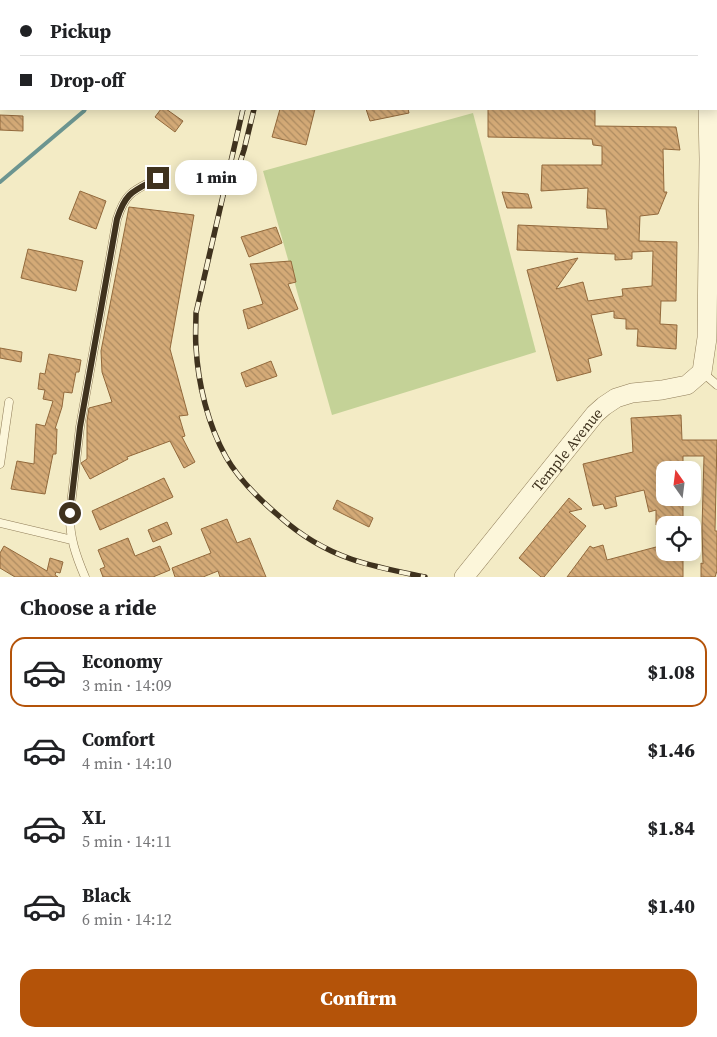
<!DOCTYPE html>
<html lang="en">
<head>
<meta charset="utf-8">
<style>
  body { margin:0; font-family:"Source Serif 4",serif; background:#f6f6f6; color:#202124; height:100vh; display:flex; flex-direction:column; font-size:19px; white-space:nowrap }
  * { box-sizing:border-box; margin:0 }
  p { font-size:16px; color:#757577 }
  .icon { flex:none; width:28px; height:28px; fill:none; stroke:currentColor; stroke-width:2; stroke-linecap:round; stroke-linejoin:round }
  .map { position:relative; height:577px; overflow:hidden }
  .sheet { display:flex; flex-direction:column; background:#fff; flex:1 }
  .sheet>* { flex:none }
  .guide { position:absolute; left:0px; top:0px; width:718px; height:110px; box-shadow:0 2px 12px #0003; display:grid; align-content:center; height:110px; padding:0 20px; background:#fff }
  .needle { width:32px; rotate:346deg }
  .tools { position:absolute; left:656px; top:461px; display:grid; gap:10px }
  .tools a { display:grid; place-items:center; width:45px; height:45px; border-radius:10px; background:#fff; box-shadow:0 2px 12px #0003; font-size:25px }
  .end { position:absolute; width:22px; height:22px; margin:-11px; border:6px solid #3f321e; background:#fff; box-shadow:0 0 0 2px #fff }
  .from { border-radius:50% }
  .bubble { position:absolute; height:35px; border-radius:15px; background:#fff; box-shadow:0 2px 12px #0003; font-size:16px; font-weight:800; line-height:35px; text-align:center }
  .guide b { display:flex; align-items:center; gap:18px; height:48px; font-size:19px }
  .guide b+b { border-top:1px solid #e0e0e0 }
  .guide i { width:12px; height:12px; background:#202124 }
  ul { padding:0; list-style:none }
  li { display:flex; align-items:center; gap:15px; height:70px; margin:0 10px 8px; padding:0 10px; border:2px solid transparent; border-radius:15px }
  li div { flex:1 }
  li b { display:block; font-size:19px }
  li em { font-style:normal; font-weight:800 }
  li.active { border-color:#b45309 }
  li>.icon { width:45px; height:45px; stroke-width:1.5 }
  h2 { padding:0 20px; font-size:22px; line-height:60px }
  .cta { display:flex; gap:10px; margin-top:auto; padding:10px 20px }
  .cta a { flex:1; height:58px; border-radius:15px; background:#b45309; color:#fff; font-size:20px; font-weight:800; line-height:58px; text-align:center }
  .map>svg:first-child { display:block }
  .pitch { fill:#c4d297 }
  .lines { fill:none; stroke-linecap:round; stroke-linejoin:round }
  .stream { stroke:#6c9590; stroke-width:4 }
  .building { fill:url(#building-back-hatch); stroke:#92693c }
  .service-casing { stroke:#907d59; stroke-width:9 }
  .tertiary-casing { stroke:#907d59; stroke-width:20 }
  .service { stroke:#fcf6da; stroke-width:8 }
  .tertiary { stroke:#fcf6da; stroke-width:19 }
  .rail-casing { stroke:#3f321e; stroke-width:5.5 }
  .rail { stroke:#f9f3d6; stroke-width:4; stroke-dasharray:11; stroke-linecap:butt }
  .route { stroke:#3f321e; stroke-width:6 }
  .labels { text-anchor:middle; dominant-baseline:central; stroke-width:4.5; stroke-linejoin:round; paint-order:stroke }
  .street-label { font-size:15px; fill:#3f321e; stroke:#f9f3d6 }
</style>
</head>
<body>
<div class="map">
<svg width="717" height="577" viewBox="0 0 717 577">
  <defs>
    <pattern id="building-back-hatch" width="6" height="6" patternUnits="userSpaceOnUse" patternTransform="scale(1.25)"><rect width="6" height="6" fill="#d4aa77"/><path d="M-1 5l2 2M0 0l6 6M5-1l2 2" fill="none" stroke="#ad8b61"/></pattern>
  </defs>
  <rect width="100%" height="100%" fill="#f3ebc5"/>
  <path class="pitch" d="M 473,113 L 536,352 L 332,415 L 263,171 Z"/>
  <g class="lines">
    <path class="stream" d="M 149,1 L 150,0
      M 0,182 L 84,111 L 85,109"/>
  </g>
  <path class="building" d="M 161,109 L 166,109 L 183,121 L 175,132 L 155,117 Z
    M 280,109 L 315,109 L 306,145 L 272,137 Z
    M 366,109 L 408,109 L 409,113 L 370,121 Z
    M 488,109 L 595,109 L 595,126 L 676,127 L 680,150 L 663,149 L 664,192 L 667,192 L 658,214 L 640,216 L 639,241 L 677,242 L 676,301 L 661,301 L 660,324 L 677,325 L 676,349 L 637,346 L 638,329 L 626,329 L 626,319 L 614,318 L 614,311 L 591,315 L 602,355 L 588,359 L 591,372 L 557,381 L 527,270 L 578,258 L 556,289 L 583,282 L 588,301 L 623,296 L 622,289 L 652,286 L 653,251 L 632,252 L 632,259 L 615,260 L 615,254 L 517,250 L 518,225 L 608,229 L 606,209 L 587,208 L 588,188 L 541,191 L 542,165 L 602,165 L 602,146 L 593,145 L 592,139 L 488,137 Z
    M 0,115 L 23,116 L 23,131 L 0,130 Z
    M 80,191 L 106,201 L 96,229 L 69,219 Z
    M 502,192 L 528,194 L 532,208 L 507,208 Z
    M 129,207 L 194,215 L 170,349 L 188,415 L 179,416 L 185,436 L 182,437 L 195,462 L 184,468 L 170,441 L 127,457 L 128,459 L 90,479 L 81,463 L 87,459 L 87,421 L 89,408 L 112,402 L 102,372 L 101,351 Z
    M 276,227 L 282,243 L 249,257 L 241,237 Z
    M 28,249 L 83,261 L 76,291 L 21,278 Z
    M 291,261 L 296,282 L 288,284 L 298,309 L 248,329 L 243,310 L 263,304 L 250,264 Z
    M 0,348 L 22,352 L 21,362 L 0,358 Z
    M 49,354 L 81,360 L 79,372 L 76,372 L 72,393 L 64,392 L 62,407 L 55,429 L 57,429 L 56,454 L 53,454 L 45,494 L 11,489 L 17,461 L 34,464 L 36,424 L 45,426 L 53,401 L 43,399 L 45,390 L 38,389 L 40,373 L 45,374 Z
    M 271,361 L 277,376 L 246,387 L 241,373 Z
    M 681,415 L 682,440 L 717,440 L 715,531 L 717,531 L 717,571 L 715,577 L 701,577 L 701,563 L 703,564 L 702,528 L 704,456 L 683,456 L 683,470 L 665,470 L 665,498 L 683,498 L 683,525 L 656,525 L 656,510 L 649,512 L 644,490 L 615,497 L 617,506 L 605,509 L 603,504 L 593,506 L 583,464 L 633,452 L 631,418 Z
    M 164,478 L 173,497 L 100,530 L 92,511 Z
    M 569,498 L 582,509 L 569,512 L 586,526 L 544,577 L 541,577 L 519,558 Z
    M 337,500 L 373,518 L 369,527 L 333,509 Z
    M 227,519 L 237,543 L 250,538 L 266,577 L 220,577 L 218,571 L 203,577 L 175,577 L 172,568 L 211,553 L 201,529 Z
    M 167,522 L 172,534 L 153,542 L 148,530 Z
    M 128,538 L 135,556 L 160,546 L 170,570 L 153,577 L 103,577 L 100,569 L 105,567 L 98,550 Z
    M 603,545 L 607,560 L 656,547 L 665,550 L 665,552 L 672,552 L 683,557 L 683,577 L 567,577 L 590,546 L 593,548 Z
    M 4,546 L 47,571 L 50,558 L 63,562 L 60,573 L 56,572 L 55,575 L 58,577 L 15,577 L 0,568 L 0,553 Z"/>
  <g class="lines">
    <g class="service-casing">
      <path id="service" d="M 468,1 L 469,0
        M 702,372 L 717,385
        M 0,464 L 9,402
        M 0,523 L 72,540
        M 85,577 C 76,556 69,536 70,513 L 80,427 L 117,219 C 126,191 134,191 158,178"/>
    </g>
    <g class="tertiary-casing">
      <g id="tertiary">
        <path d="M 706,0 L 706,1"/>
        <path id="s1" d="M 464,577 L 595,414 L 604,406 L 616,398 L 632,393 L 662,390 L 687,385 L 702,372 L 707,338 L 709,159 L 708,109"/>
      </g>
    </g>
    <use href="#service" class="service"/>
    <use href="#tertiary" class="tertiary"/>
    <g class="rail-casing">
      <path id="rail" d="M 268,1 L 268,0
        M 280,1 L 280,0
        M 243,109 L 196,313 C 196,324 195,336 196,347 C 198,384 208,425 226,457 C 238,478 260,500 279,516 C 299,534 325,550 351,559 C 374,567 401,572 425,577
        M 232,187 L 244,150 L 254,109"/>
    </g>
    <use href="#rail" class="rail"/>
  </g>
  <g class="lines">
    <path class="route" d="M 70,513 L 80,427 L 117,219 C 126,191 134,191 158,178"/>
  </g>
  <g class="labels">
    <g class="street-label">
      <text stroke="none"><textPath href="#s1" startOffset="164">Temple Avenue</textPath></text>
    </g>
  </g>
</svg>
<div class="tools">
<a><svg class="needle" viewBox="-14 -14 28 28"><path d="M0-13l5 13h-10z" fill="#e53935"/><path d="M0 13l5-13h-10z" fill="#757577"/></svg></a>
<a><svg class="icon" aria-label="locate" viewBox="0 0 24 24"><circle cx="12" cy="12" r="6"/><path d="M12 2v4M12 18v4M2 12h4M18 12h4"/></svg></a>
</div>
<i class="end from" style="left:70px;top:513px"></i>
<i class="end" style="left:158px;top:178px"></i>
<div class="bubble" style="left:175px;top:160px;width:82px">1 min</div>
<div class="guide">
<b><i class="from"></i>Pickup</b>
<b><i></i>Drop-off</b>
</div>
</div>
<section class="sheet">
<h2>Choose a ride</h2>
<ul>
<li class="active"><svg class="icon" aria-label="car" viewBox="0 0 24 24"><path d="M5 17H2v-5l4-1 3-4h7l3 4 3 1v5h-3M9 17h6M6 11h13"/><circle cx="7" cy="17" r="2"/><circle cx="17" cy="17" r="2"/></svg><div><b>Economy</b><p>3 min · 14:09</p></div><em>$1.08</em></li>
<li><svg class="icon" aria-label="car" viewBox="0 0 24 24"><path d="M5 17H2v-5l4-1 3-4h7l3 4 3 1v5h-3M9 17h6M6 11h13"/><circle cx="7" cy="17" r="2"/><circle cx="17" cy="17" r="2"/></svg><div><b>Comfort</b><p>4 min · 14:10</p></div><em>$1.46</em></li>
<li><svg class="icon" aria-label="car" viewBox="0 0 24 24"><path d="M5 17H2v-5l4-1 3-4h7l3 4 3 1v5h-3M9 17h6M6 11h13"/><circle cx="7" cy="17" r="2"/><circle cx="17" cy="17" r="2"/></svg><div><b>XL</b><p>5 min · 14:11</p></div><em>$1.84</em></li>
<li><svg class="icon" aria-label="car" viewBox="0 0 24 24"><path d="M5 17H2v-5l4-1 3-4h7l3 4 3 1v5h-3M9 17h6M6 11h13"/><circle cx="7" cy="17" r="2"/><circle cx="17" cy="17" r="2"/></svg><div><b>Black</b><p>6 min · 14:12</p></div><em>$1.40</em></li>
</ul>
<div class="cta"><a>Confirm</a></div>
</section>
</body>
</html>
